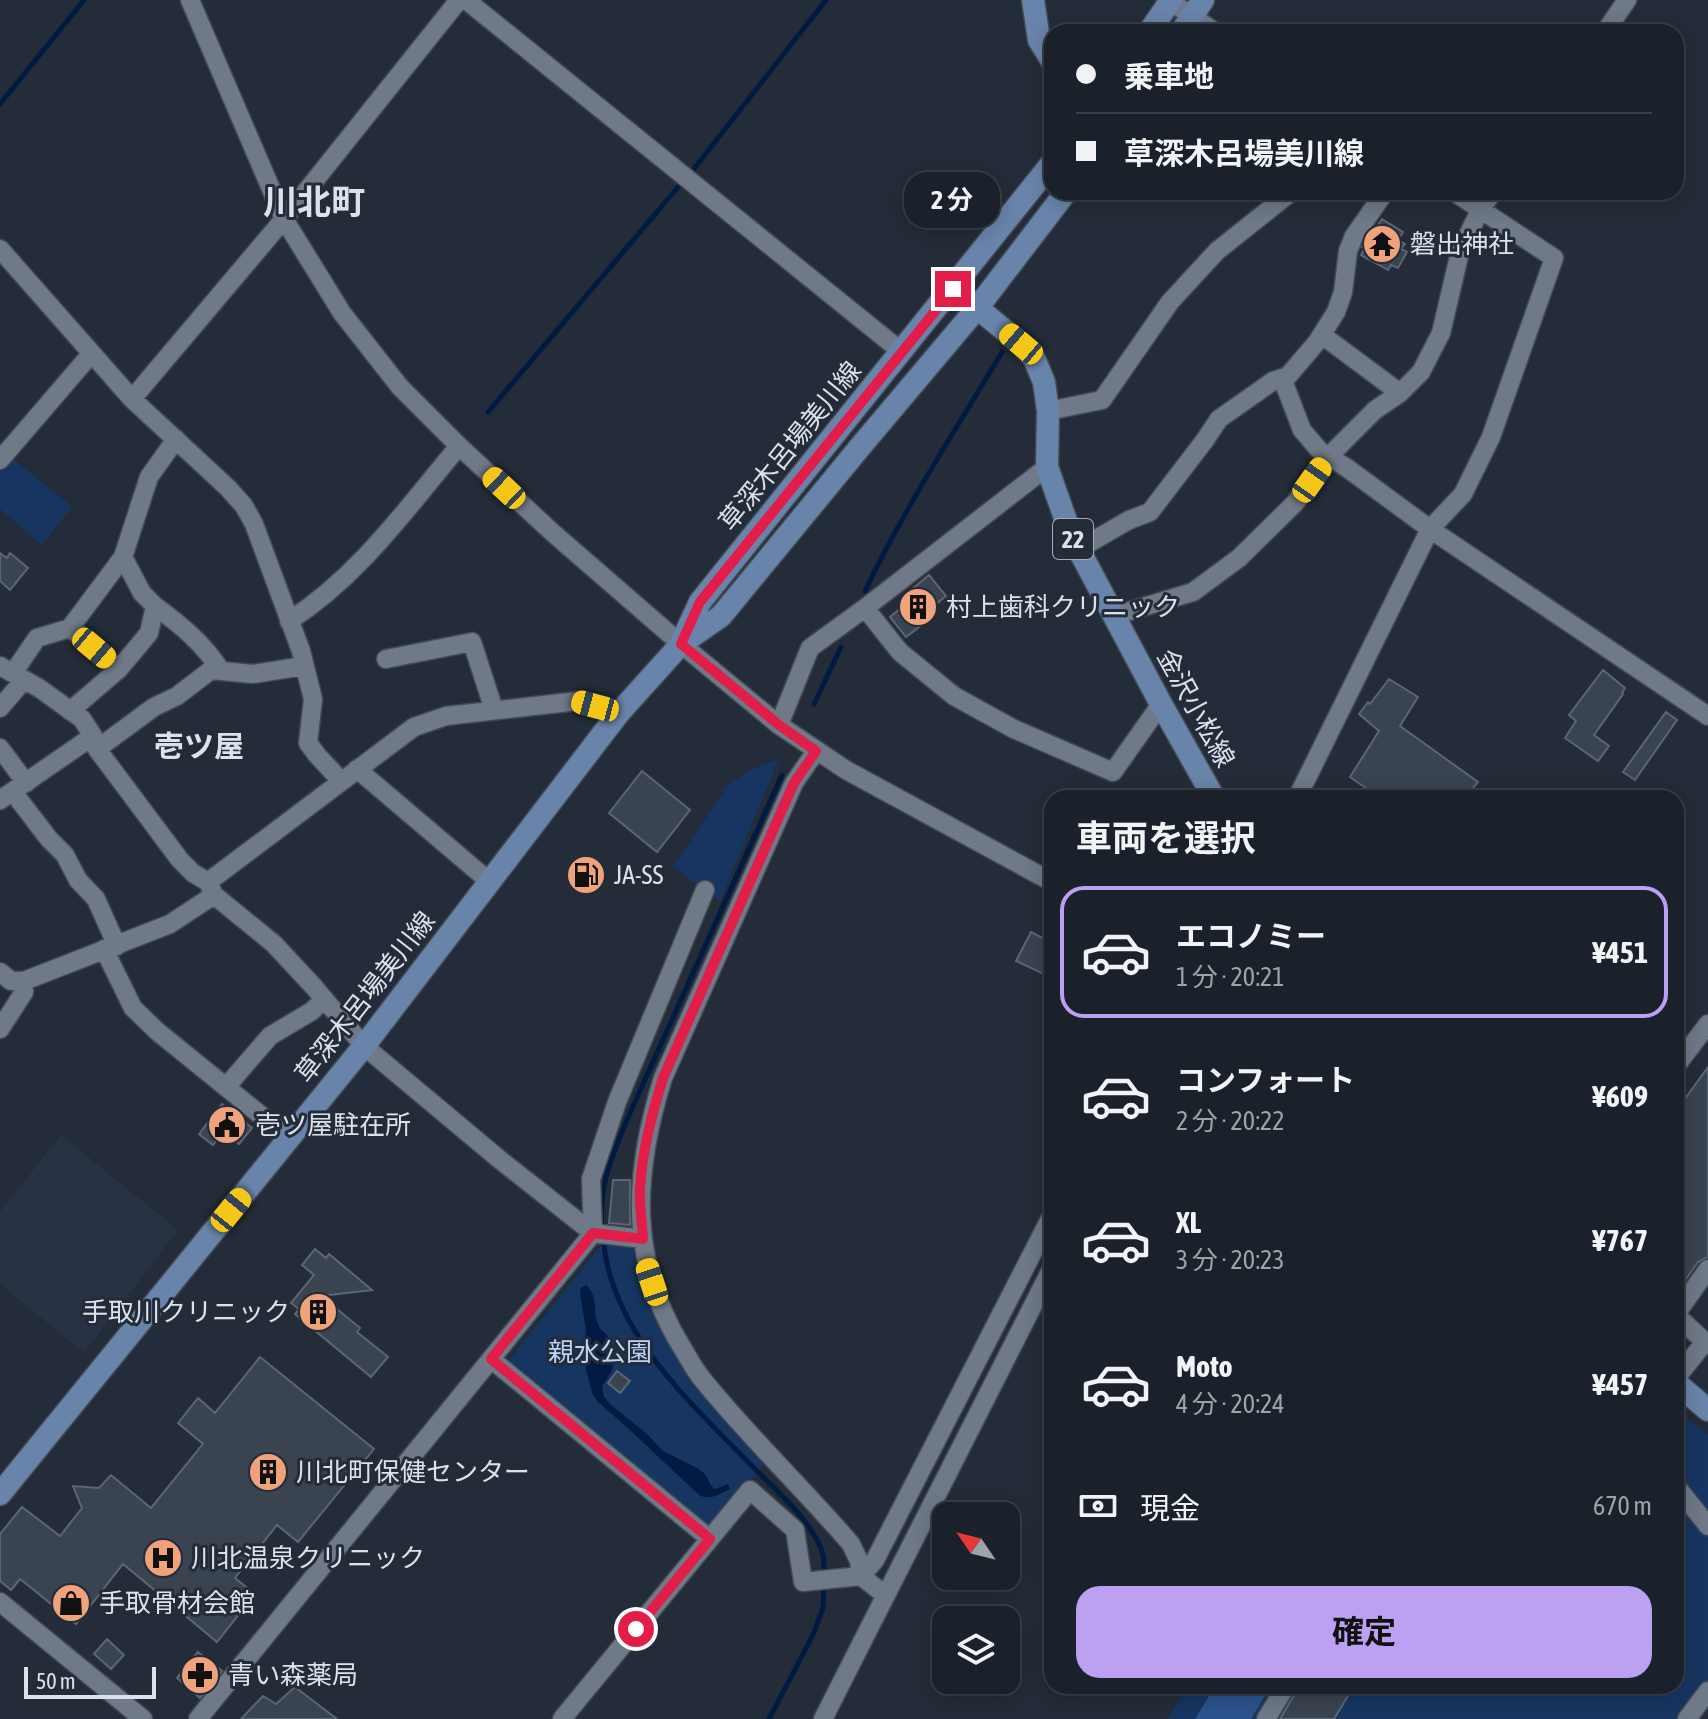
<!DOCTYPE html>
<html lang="ja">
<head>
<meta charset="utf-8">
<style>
  body { margin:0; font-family:"Asap Condensed","Noto Sans JP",sans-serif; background:#232932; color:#f1f3f6; height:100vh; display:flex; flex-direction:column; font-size:30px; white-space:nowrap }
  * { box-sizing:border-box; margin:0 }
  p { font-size:26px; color:#9fa3a8 }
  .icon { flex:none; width:44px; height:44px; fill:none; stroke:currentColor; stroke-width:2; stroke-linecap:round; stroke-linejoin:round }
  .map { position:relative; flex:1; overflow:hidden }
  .side { position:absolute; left:1044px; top:790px; width:640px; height:904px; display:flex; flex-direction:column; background:#1a212a; border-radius:24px; box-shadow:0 4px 20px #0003,0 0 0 2px #383e47 }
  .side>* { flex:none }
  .guide { position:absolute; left:1044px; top:24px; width:640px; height:176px; border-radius:24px; box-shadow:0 4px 20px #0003,0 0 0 2px #383e47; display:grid; align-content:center; height:176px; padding:0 32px; background:#1a212a }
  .needle { width:52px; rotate:305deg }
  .fabs { position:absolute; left:932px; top:1502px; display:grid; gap:16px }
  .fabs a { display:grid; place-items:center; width:88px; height:88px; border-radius:16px; background:#1a212a; box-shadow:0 4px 20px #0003,0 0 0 2px #383e47; font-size:40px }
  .scale { position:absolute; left:24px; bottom:20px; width:132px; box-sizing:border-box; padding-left:8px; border:4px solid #dce2ea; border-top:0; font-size:22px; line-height:28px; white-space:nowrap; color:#dce2ea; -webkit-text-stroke:6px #232c38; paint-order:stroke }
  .end { position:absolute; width:36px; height:36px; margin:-18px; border:10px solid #e11d48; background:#fff; box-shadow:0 0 0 4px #fff }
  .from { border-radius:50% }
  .bubble { position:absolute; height:56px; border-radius:24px; background:#1a212a; box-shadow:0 4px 20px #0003,0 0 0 2px #383e47; font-size:26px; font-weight:700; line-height:56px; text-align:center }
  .car { position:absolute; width:24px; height:48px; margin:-24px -12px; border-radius:10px; box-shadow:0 0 6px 2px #0007; background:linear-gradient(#f5c518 24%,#345 0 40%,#f5c518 0 76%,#345 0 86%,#f5c518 0) }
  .guide b { display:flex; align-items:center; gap:28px; height:76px; font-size:30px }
  .guide b+b { border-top:2px solid #383e47 }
  .guide i { width:20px; height:20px; background:#f1f3f6 }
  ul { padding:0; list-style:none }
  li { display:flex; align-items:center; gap:24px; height:132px; margin:0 16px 12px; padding:0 16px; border:4px solid transparent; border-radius:24px }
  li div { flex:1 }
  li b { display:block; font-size:30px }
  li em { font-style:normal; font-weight:700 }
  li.current { border-color:#bca0f2 }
  li>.icon { width:72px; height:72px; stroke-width:1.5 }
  h2 { padding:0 32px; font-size:36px; line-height:96px }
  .pay { display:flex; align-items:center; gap:20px; height:88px; padding:0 32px; font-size:30px }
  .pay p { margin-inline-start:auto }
  .primary-button { display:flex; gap:16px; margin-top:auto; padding:16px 32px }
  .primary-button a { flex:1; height:92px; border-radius:24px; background:#bca0f2; color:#111; font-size:32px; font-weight:700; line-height:92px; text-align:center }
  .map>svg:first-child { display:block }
  .built { fill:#273345 }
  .green { fill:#163561 }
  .forest { fill:#2c538b }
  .water { fill:#011a42 }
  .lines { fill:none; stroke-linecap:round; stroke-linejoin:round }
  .stream { stroke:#011a42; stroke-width:5 }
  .building { fill:#3a4350; stroke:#5b6573; stroke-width:2 }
  .minor-casing { stroke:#424a54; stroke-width:21 }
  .major-casing { stroke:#424a54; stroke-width:25 }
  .minor { stroke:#6f7987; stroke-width:18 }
  .major { stroke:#6984aa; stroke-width:22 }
  .route { stroke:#e11d48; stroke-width:10 }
  .labels { text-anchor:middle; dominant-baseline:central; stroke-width:6; stroke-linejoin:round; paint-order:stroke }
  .shield { fill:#232c38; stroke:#a4abb5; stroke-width:2 }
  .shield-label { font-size:24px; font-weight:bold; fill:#dce2ea }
  .poi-label { font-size:26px; fill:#dce2ea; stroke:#232c38; text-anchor:start }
  .street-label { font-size:26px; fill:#dce2ea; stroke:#232c38 }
  .park-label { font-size:26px; fill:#bdd4f6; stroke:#232c38 }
  .quarter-label { font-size:30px; font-weight:bold; fill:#dce2ea; stroke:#232c38 }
  .district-label { font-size:34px; font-weight:bold; fill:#dce2ea; stroke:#232c38 }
</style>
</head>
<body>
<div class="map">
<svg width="1708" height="1719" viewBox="0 0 1708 1719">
  <rect width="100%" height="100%" fill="#232c38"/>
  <path class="built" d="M 61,1135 L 178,1230 L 84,1353 L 0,1284 L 0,1212 Z"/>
  <path class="green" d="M 12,458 L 72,507 L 42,545 L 0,509 L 0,472 Z
    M 779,759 L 720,901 L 673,867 L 723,792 L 723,788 L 750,770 Z
    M 603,1243 L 636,1246 L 634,1257 L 651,1307 L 689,1379 L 768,1460 L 709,1528 L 639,1472 L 508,1361 Z
    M 1676,1409 L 1708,1435 L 1708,1705 L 1697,1719 L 1168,1719 L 1188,1686 L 1676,1686 Z"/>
  <path class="forest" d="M 1215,1686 L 1271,1686 L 1251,1719 L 1195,1719 Z"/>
  <path class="water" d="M 586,1285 C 598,1296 593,1307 597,1321 C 600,1332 604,1330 608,1337 C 611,1340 611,1345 612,1350 C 617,1364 611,1374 602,1386 L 604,1397 L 611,1405 L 646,1433 L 663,1451 L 697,1468 L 705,1474 L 712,1487 L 716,1489 L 728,1484 L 730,1489 C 720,1494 710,1501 699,1495 L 630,1430 L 598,1402 L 593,1395 L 586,1370 L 584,1356 L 586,1330 L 580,1293 L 581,1288 Z"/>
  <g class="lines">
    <path class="stream" d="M 0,104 L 84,0
      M 693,170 L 826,0
      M 488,412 L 678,187
      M 865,591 C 905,507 955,431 1002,352
      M 814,704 L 841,647
      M 602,1228 C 599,1185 610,1162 626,1122 L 782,775
      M 603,1238 C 611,1334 693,1405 756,1470 C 778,1492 811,1521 822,1551 C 824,1559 824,1568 825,1576
      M 769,1719 L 813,1635 L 823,1608 L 824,1586"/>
  </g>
  <path class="building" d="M 1382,219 L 1403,232 L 1398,240 L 1405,244 L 1401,249 L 1407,252 L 1398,268 L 1391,265 L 1388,270 L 1361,255 L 1365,248 L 1362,247 L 1365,242 L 1372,232 L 1373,233 Z
    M 0,553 L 7,558 L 10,553 L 28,568 L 10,590 L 0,581 Z
    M 929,575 L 946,596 L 926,612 L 931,618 L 906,637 L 890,617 L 910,601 L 905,595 Z
    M 1603,670 L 1625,688 L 1622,693 L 1623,694 L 1594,735 L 1609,746 L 1598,761 L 1565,738 L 1576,721 L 1569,715 Z
    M 1389,679 L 1418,697 L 1400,726 L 1478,782 L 1465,798 L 1380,798 L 1350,777 L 1379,731 L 1359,714 L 1368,702 L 1370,704 Z
    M 1666,712 L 1677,720 L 1635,780 L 1623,772 Z
    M 642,771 L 690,810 L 657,852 L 609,813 Z
    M 1031,932 L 1052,943 L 1052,978 L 1016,961 Z
    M 1708,1067 L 1708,1257 L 1698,1262 L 1676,1293 L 1676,1111 Z
    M 222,1104 L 252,1128 L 239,1144 L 223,1132 L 213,1145 L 199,1134 Z
    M 613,1180 L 630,1180 L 630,1225 L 609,1223 Z
    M 315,1249 L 326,1258 L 329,1254 L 372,1290 L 321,1296 L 360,1328 L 357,1332 L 388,1357 L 371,1377 L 295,1314 L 299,1309 L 291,1303 L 314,1275 L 302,1265 Z
    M 260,1357 L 374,1449 L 298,1542 L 277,1525 L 235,1578 L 255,1594 L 217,1642 L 123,1564 L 76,1624 L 20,1579 L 11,1590 L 0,1581 L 0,1534 L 22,1507 L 60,1536 L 82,1508 L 73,1486 L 99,1488 L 111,1475 L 151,1508 L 203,1444 L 178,1423 L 198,1398 L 215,1413 Z
    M 617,1371 L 630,1381 L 620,1393 L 608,1383 Z
    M 107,1639 L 124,1655 L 111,1669 L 94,1654 Z
    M 198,1652 L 222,1671 L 200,1698 L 177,1678 Z
    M 1298,1686 L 1354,1686 L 1334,1719 L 1280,1719 L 1296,1692 Z
    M 295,1687 L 337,1719 L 241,1719 L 263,1696 L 276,1704 Z"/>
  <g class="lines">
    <g class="minor-casing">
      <path id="minor" d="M 190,0 L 284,219 L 342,313 L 400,387 L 459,446 L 553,533 L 681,644 L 779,725 L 846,770 L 1052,882
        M 466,0 L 902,352
        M 1170,1 L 1215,32
        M 1605,32 L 1627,0
        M 0,249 L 132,399 L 228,488 L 244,506 L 254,524 L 301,651 L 313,699 L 308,743 L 317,755 L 341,781
        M 1322,335 L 1400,393
        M 1282,378 L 1302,430 L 1320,451 L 1347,468 L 1430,529 L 1708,716
        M 132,399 L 284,219 L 459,0
        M 1048,411 L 1102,400 L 1170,302 L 1217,251 L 1291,192
        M 0,460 L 91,354
        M 1079,549 L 1129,520 L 1150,512 L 1205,440 L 1219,419 L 1273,381 L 1288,376 L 1317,342 L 1336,312 L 1343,292 L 1348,251 L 1354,236 L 1385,192
        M 155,606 C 181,625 204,644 221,671
        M 865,608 L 900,652 L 954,696 L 1014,729 L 1113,772 L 1161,704
        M 1113,616 L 1193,592 L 1239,558 L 1295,503 L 1328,457 L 1375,410 L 1400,393 L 1421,372 L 1441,333 L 1460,252 L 1480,210 L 1493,192
        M 289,621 C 359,576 406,509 459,446
        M 70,628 L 119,669
        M 386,659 L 472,642 L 494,710
        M 0,666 L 39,688 L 82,719 L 93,736 L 97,749 L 180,860 L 193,873 L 208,882 L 214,895 L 274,944 L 314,987 L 364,1046 L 499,1159 L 593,1233 L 491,1359 L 710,1539
        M 13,673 L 37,638 L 70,628 L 123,557 L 149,477 L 176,439
        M 0,708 L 24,680
        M 70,711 L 119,669 L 149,633 L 155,606 L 142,593 L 123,557
        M 779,725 L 810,648 L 865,608 L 1047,467
        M 0,748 L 26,783
        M 97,749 L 154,707 L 177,696 L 211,670 L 253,674 L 304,666
        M 816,751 L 794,783 L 663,1078 C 633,1174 628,1261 683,1349 C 689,1359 695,1371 703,1380 C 749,1437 803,1488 851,1544 L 859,1561 L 861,1576
        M 357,769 L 490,882
        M 13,792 L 49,839 L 65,855 L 78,880 L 96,899 L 117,946
        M 1297,798 L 1430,529 L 1463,494 L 1491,437 L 1554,258 L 1454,192
        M 0,800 L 93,736
        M 208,882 L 414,727 L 446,716 L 578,701 L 618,714
        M 104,949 L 133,1008 L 158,1032 L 289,1138
        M 0,972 L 11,981 L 24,981 L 170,924 L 214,895
        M 0,1029 L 24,992 L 24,981
        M 1676,1066 L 1708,1024
        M 226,1087 L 270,1036 L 312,1011 L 324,999
        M 643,1239 L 593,1233 L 591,1179 L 617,1102 L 705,890
        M 1676,1314 L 1708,1269
        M 1676,1315 L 1705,1342
        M 1676,1378 L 1705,1342 L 1708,1345
        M 1676,1486 L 1708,1526
        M 861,1576 L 875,1560 L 1052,1215
        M 0,1602 L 143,1719
        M 198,1719 L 491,1359
        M 562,1719 L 750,1490 L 795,1530 L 803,1582 L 861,1576 L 885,1595
        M 823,1719 L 1052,1268
        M 1266,1719 L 1286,1686
        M 1687,1719 L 1708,1691"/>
    </g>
    <g class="major-casing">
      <path id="major" d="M 1033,0 L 1039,40 L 1052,61
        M 1149,32 L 1171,0
        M 1181,32 L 1203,0
        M 968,300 L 1021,344 L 1034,358 L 1044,382 L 1048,411 L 1047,467 L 1071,535 L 1161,704 L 1214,798
        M 681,643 L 700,602 L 1052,163
        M 1676,1383 L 1708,1410
        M 0,1494 L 364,1046 L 618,714 L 681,644 L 721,616 L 860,447 L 978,307 L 1066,192"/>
    </g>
    <use href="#minor" class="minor"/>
    <use href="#major" class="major"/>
  </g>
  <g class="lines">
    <path class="route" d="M 636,1629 L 710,1539 L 491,1359 L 593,1233 L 643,1239 C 642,1222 639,1205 640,1189 C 642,1151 652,1114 663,1078 L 794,783 L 816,751 L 779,725 L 681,644 L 700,602 L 953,289"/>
  </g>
  <defs>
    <g id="temple-disc" transform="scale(2)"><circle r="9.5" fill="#f0a27a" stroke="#232c38"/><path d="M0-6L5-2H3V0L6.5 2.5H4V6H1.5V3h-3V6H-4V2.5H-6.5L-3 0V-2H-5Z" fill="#111"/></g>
    <g id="building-disc" transform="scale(2)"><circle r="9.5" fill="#f0a27a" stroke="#232c38"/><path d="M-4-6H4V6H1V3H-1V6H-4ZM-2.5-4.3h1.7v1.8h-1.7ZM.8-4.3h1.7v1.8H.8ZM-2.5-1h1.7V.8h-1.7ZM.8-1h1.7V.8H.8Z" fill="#111"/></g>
    <g id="fuel-disc" transform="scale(2)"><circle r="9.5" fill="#f0a27a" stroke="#232c38"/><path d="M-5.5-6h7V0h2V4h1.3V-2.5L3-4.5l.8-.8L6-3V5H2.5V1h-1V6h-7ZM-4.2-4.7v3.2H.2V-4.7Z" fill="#111"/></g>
    <g id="civic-disc" transform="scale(2)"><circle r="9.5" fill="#f0a27a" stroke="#232c38"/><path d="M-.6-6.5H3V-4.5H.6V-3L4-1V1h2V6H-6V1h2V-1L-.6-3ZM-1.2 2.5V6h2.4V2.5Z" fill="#111"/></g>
    <g id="hospital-disc" transform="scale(2)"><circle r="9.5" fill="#f0a27a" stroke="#232c38"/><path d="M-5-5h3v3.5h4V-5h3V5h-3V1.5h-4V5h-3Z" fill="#111"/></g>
    <g id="shop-disc" transform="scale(2)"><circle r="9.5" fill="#f0a27a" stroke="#232c38"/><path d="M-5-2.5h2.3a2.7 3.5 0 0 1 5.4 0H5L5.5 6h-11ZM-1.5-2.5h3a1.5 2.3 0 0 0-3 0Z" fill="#111"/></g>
    <g id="pharmacy-disc" transform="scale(2)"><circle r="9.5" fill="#f0a27a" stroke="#232c38"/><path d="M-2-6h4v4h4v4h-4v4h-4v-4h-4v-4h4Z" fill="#111"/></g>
  </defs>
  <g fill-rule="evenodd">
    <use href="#temple-disc" x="1382" y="244"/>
    <use href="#building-disc" x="918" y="607"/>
    <use href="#fuel-disc" x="586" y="875"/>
    <use href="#civic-disc" x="227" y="1125"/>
    <use href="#building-disc" x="318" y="1312"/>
    <use href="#building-disc" x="268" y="1472"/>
    <use href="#hospital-disc" x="163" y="1558"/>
    <use href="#shop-disc" x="71" y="1603"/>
    <use href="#pharmacy-disc" x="200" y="1675"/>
  </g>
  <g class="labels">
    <rect class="shield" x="1053" y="519" width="40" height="40" rx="6"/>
    <g class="shield-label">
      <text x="1073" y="539">22</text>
    </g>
    <g class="poi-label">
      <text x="1410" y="244">磐出神社</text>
      <text x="946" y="607">村上歯科クリニック</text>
      <text x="614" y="875">JA-SS</text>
      <text x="255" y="1125">壱ツ屋駐在所</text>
      <text x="290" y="1312" text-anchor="end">手取川クリニック</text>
      <text x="296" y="1472">川北町保健センター</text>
      <text x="191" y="1558">川北温泉クリニック</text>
      <text x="99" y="1603">手取骨材会館</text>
      <text x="228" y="1675">青い森薬局</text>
    </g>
    <g class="street-label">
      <text transform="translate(790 446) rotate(-51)">草深木呂場美川線</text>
      <text transform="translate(1196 708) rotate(61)">金沢小松線</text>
      <text transform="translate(365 997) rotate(-52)">草深木呂場美川線</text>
    </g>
    <g class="park-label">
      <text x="600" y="1352">親水公園</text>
    </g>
    <g class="quarter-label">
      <text x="199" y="746">壱ツ屋</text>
    </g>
    <g class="district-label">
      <text x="314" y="201">川北町</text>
    </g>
  </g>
</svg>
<div class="fabs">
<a><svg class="needle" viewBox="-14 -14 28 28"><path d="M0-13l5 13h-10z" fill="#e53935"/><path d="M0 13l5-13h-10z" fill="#9fa3a8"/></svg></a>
<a><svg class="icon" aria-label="layers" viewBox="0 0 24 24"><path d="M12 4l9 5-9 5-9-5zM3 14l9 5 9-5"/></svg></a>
</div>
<div class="scale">50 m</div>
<i class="end from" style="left:636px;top:1629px"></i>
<i class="end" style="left:953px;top:289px"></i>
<div class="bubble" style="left:904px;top:172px;width:96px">2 分</div>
<i class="car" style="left:1021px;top:344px;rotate:310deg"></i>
<i class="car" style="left:1312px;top:480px;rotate:35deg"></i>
<i class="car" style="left:504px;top:488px;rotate:313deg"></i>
<i class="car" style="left:94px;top:648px;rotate:130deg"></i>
<i class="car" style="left:595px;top:706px;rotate:285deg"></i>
<i class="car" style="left:231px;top:1210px;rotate:39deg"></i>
<i class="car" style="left:652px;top:1282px;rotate:342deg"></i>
<div class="guide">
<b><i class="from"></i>乗車地</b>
<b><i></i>草深木呂場美川線</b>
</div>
<section class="side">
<h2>車両を選択</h2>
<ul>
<li class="current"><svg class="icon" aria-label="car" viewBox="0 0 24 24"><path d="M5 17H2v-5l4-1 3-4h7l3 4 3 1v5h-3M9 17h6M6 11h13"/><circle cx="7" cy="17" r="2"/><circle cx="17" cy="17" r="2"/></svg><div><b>エコノミー</b><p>1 分 · 20:21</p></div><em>¥451</em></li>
<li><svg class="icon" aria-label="car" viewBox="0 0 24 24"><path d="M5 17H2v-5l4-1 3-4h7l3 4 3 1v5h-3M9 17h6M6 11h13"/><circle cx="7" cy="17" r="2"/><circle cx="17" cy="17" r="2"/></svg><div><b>コンフォート</b><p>2 分 · 20:22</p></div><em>¥609</em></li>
<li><svg class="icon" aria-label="car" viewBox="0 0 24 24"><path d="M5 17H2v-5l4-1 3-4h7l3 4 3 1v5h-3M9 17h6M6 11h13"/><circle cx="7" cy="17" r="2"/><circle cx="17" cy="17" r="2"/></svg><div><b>XL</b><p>3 分 · 20:23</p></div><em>¥767</em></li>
<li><svg class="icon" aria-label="car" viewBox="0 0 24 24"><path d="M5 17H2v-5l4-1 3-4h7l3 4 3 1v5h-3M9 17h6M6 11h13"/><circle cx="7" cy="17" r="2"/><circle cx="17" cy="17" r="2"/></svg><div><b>Moto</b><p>4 分 · 20:24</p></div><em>¥457</em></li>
</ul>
<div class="pay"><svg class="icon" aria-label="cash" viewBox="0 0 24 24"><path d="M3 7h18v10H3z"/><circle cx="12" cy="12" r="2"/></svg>現金<p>670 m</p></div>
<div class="primary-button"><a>確定</a></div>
</section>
</div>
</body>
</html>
